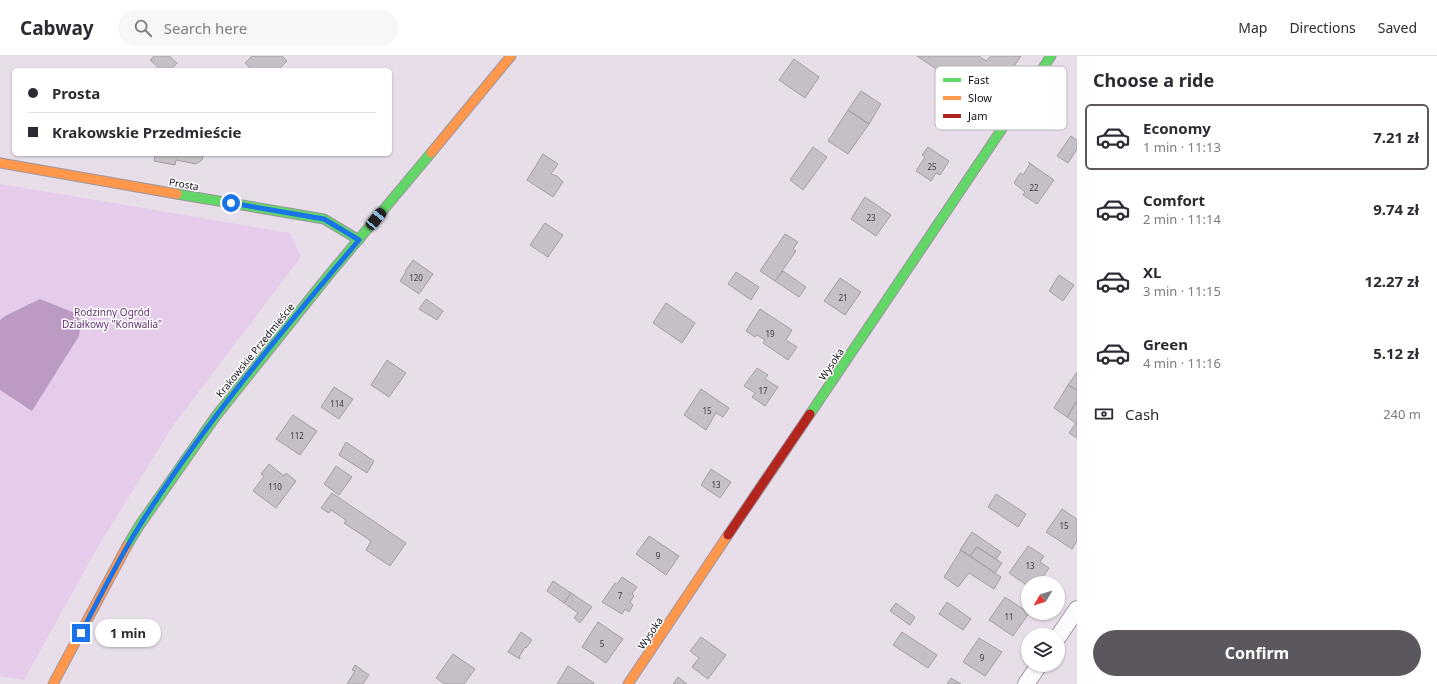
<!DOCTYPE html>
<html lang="en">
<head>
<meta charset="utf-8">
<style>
  body { margin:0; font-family:"Noto Sans",sans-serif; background:#f7f7f7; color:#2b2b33; height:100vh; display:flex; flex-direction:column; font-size:15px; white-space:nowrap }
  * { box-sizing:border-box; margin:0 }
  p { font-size:13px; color:#7c7c81 }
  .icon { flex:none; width:22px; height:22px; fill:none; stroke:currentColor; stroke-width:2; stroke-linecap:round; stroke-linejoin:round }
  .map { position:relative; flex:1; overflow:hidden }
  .drawer { display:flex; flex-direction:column; background:#fff; width:360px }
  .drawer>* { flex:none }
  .hud { position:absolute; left:12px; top:12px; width:380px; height:88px; border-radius:6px; box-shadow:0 1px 3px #0004; display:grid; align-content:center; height:88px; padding:0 16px; background:#fff }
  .needle { width:26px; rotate:232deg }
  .fabs { position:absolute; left:1021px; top:520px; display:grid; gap:8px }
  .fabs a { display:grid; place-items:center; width:44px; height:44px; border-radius:50%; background:#fff; box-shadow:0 1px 3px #0004; font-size:20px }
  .end { position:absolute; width:18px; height:18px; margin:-9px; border:5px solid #1a73e8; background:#fff; box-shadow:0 0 0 2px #fff }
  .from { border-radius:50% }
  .bubble { position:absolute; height:28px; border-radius:14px; background:#fff; box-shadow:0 1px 3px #0004; font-size:13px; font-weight:700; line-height:28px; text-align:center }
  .car { position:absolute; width:12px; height:24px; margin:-12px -6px; border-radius:5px; box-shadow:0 0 3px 1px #0007; background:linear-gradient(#222 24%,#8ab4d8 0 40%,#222 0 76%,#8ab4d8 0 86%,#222 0) }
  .hud b { display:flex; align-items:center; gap:14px; height:38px; font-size:15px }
  .hud b+b { border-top:1px solid #e1e1e2 }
  .hud i { width:10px; height:10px; background:#2b2b33 }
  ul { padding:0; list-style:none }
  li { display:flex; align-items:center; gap:12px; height:66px; margin:0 8px 6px; padding:0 8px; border:2px solid transparent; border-radius:6px }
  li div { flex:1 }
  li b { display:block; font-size:15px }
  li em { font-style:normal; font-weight:700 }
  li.selected { border-color:#5c565e }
  li>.icon { width:36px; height:36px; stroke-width:1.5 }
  h2 { padding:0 16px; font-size:18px; line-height:48px }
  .pay { display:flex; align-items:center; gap:10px; height:44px; padding:0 16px; font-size:15px }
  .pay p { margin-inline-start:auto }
  .cta { display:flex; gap:8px; margin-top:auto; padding:8px 16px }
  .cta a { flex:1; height:46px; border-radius:24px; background:#5c565e; color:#fff; font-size:16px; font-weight:700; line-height:46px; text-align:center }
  header { display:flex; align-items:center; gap:24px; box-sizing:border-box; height:56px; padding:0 20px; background:#fff; border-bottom:1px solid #e1e1e2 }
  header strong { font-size:19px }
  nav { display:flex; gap:22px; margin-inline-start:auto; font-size:14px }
  .search { width:280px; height:36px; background:#f7f7f7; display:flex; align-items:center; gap:10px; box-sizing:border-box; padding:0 14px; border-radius:22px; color:#7c7c81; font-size:15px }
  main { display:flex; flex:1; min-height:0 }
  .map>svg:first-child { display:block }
  .garden { fill:#e4ccea }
  .water { fill:#bb9bc4 }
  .building { fill:#c5bfc8; stroke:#a49ea6 }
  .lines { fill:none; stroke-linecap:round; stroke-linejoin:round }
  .street-casing { stroke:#9c959e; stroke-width:18 }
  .fast-casing { stroke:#9c959e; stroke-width:11 }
  .slow-casing { stroke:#9c959e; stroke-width:11 }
  .jam-casing { stroke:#9c959e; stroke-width:11 }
  .street { stroke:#fbfafc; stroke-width:16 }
  .fast { stroke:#63d668; stroke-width:9 }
  .slow { stroke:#ff974d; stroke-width:9 }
  .jam { stroke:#b3261e; stroke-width:9 }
  .route { stroke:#1a73e8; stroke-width:5 }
  .labels { text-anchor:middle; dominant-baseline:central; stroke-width:3; stroke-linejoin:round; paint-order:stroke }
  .number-label { font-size:8px; fill:#3e3940 }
  .street-label { font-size:10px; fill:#110c12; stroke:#fff }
  .park-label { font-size:10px; fill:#632f70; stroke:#fff }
  .key { fill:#fff; stroke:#b8b6b8; stroke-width:1 }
  .key-label { font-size:11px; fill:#110c12 }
</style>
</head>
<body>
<header>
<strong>Cabway</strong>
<div class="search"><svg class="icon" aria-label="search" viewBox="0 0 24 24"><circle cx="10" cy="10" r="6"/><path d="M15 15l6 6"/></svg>Search here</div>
<nav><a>Map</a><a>Directions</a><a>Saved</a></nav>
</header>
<main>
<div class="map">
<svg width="1077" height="628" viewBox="0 0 1077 628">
  <rect width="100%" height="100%" fill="#e7deea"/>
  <path class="garden" d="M 0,128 L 290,177 L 301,201 L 174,368 L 96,494 L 24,624 L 0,620 Z"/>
  <path class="water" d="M 40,243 L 75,257 L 81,266 L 79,280 L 32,355 L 0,334 L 0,264 L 5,260 Z"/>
  <path class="building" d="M 154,0 L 169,0 L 177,7 L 171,14 L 161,14 L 150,4 Z
    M 252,0 L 282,0 L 287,5 L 278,14 L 252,14 L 245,7 Z
    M 917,0 L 979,0 L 986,5 L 991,0 L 1021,0 L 988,48 Z
    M 794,3 L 819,21 L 805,42 L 779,24 Z
    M 861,35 L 881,48 L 869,68 L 848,54 Z
    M 848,54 L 869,68 L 848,98 L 828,85 Z
    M 1071,80 L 1077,84 L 1077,93 L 1068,107 L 1057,100 Z
    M 813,91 L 827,101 L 803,134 L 790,124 Z
    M 928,91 L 949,105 L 940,119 L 936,117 L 931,125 L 916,115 L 925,101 L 922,99 Z
    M 155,98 L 203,98 L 202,104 L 196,108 L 176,104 L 175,109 L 154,105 Z
    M 543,98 L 558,108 L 551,118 L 557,120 L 563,126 L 553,141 L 527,124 Z
    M 1028,106 L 1054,124 L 1037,148 L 1023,139 L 1025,136 L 1014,127 L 1020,117 L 1023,119 L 1030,108 Z
    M 865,141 L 891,159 L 876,180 L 851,163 Z
    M 545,167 L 563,179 L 548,201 L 530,189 Z
    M 785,178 L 798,186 L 793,193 L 796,195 L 775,225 L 760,215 Z
    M 413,204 L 433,218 L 419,238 L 400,225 L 406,216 L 405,215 Z
    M 783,215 L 806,231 L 799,241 L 775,225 Z
    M 736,216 L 759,231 L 751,244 L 728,228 Z
    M 1059,219 L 1074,229 L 1063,245 L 1049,235 Z
    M 840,222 L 861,236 L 845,259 L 824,245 Z
    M 426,243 L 443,255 L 437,264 L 419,253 Z
    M 666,247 L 695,267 L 682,287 L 653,267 Z
    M 760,253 L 792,274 L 786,284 L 797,291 L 788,304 L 763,287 L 765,284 L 757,279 L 755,281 L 746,275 Z
    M 387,304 L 406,317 L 389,341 L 371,329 Z
    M 757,312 L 768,319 L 765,323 L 778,331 L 765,350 L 752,341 L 755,337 L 744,330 Z
    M 1077,316 L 1077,334 L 1068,329 Z
    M 1068,329 L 1077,334 L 1077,345 L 1067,361 L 1054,352 Z
    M 334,331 L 353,343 L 339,363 L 321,351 Z
    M 701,333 L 729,352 L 723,361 L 716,357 L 706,374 L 684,359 Z
    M 1076,346 L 1077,346 L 1077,368 L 1067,361 Z
    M 293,359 L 317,375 L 300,399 L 276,383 Z
    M 1076,367 L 1077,368 L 1077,382 L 1069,377 Z
    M 346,386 L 374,405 L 367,417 L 339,399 Z
    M 269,408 L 284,420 L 286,417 L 296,425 L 276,452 L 253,435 L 264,420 L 261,418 Z
    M 336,410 L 352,421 L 339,439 L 324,428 Z
    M 711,413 L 731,426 L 720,442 L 701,429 Z
    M 332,437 L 406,487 L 390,510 L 366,494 L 371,485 L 344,467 L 346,464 L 331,454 L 329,457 L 321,452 Z
    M 996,438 L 1026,458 L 1018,471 L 988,451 Z
    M 1062,453 L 1077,463 L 1077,485 L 1072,493 L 1046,476 Z
    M 972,476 L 1001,496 L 996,503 L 977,491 L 970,500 L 960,494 Z
    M 649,480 L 679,500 L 666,519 L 636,498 Z
    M 1028,490 L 1044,500 L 1040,506 L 1049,512 L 1039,527 L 1028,527 L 1028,530 L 1009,517 Z
    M 977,491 L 1002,507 L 995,517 L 970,500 Z
    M 961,494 L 1001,521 L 994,533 L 969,517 L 958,531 L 944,521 Z
    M 622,521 L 637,531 L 632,538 L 634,540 L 630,546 L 633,549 L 629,556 L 625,553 L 622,558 L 602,546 L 615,527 L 617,528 Z
    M 553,525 L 571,537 L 564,547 L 547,535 Z
    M 571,537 L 592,551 L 580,567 L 574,562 L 578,557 L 564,547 Z
    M 1005,541 L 1029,557 L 1013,580 L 989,564 Z
    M 947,546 L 971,563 L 963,574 L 939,558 Z
    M 896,547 L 915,561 L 910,569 L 890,555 Z
    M 598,566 L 623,583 L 606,607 L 582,591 Z
    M 521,576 L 532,584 L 526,592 L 525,591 L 519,601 L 520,602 L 520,603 L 508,596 Z
    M 902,576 L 937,599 L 928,612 L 893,589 Z
    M 701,581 L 726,599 L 708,623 L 692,611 L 699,602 L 690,595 Z
    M 979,582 L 1002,596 L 985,620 L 963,606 Z
    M 453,598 L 475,613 L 464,628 L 445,628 L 436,622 Z
    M 355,609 L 369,619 L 363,628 L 347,628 L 355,615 L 352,614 Z
    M 568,610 L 594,627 L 593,628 L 557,628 Z
    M 678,621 L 687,628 L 673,628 Z
    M 951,622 L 961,628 L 947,628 Z"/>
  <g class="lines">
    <g class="street-casing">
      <path id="street" d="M 1058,581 L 1077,553
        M 1026,628 L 1039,609"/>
    </g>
    <g class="fast-casing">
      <path id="fast" d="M 177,138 L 324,163 L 359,184
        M 810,358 L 1051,0
        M 127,490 L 139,470 L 216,360 L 328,220 L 431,97"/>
    </g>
    <g class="slow-casing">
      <path id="slow" d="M 431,97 L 511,0
        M 0,107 L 177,138
        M 53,628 L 127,490
        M 628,628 L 728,479"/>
    </g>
    <g class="jam-casing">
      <path id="jam" d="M 728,479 L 810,358"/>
    </g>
    <use href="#street" class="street"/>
    <use href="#fast" class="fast"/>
    <use href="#slow" class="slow"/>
    <use href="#jam" class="jam"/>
  </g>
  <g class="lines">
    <path class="route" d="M 81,577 C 100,541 118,504 140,469 C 204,368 282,275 359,184 L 324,163 L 231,147"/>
  </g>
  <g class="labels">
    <g class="number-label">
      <text x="932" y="110">25</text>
      <text x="1034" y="131">22</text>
      <text x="871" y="161">23</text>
      <text x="416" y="221">120</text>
      <text x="843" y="241">21</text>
      <text x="770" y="277">19</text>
      <text x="763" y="334">17</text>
      <text x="337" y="347">114</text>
      <text x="707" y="354">15</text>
      <text x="297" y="379">112</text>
      <text x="716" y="428">13</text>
      <text x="275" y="430">110</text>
      <text x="1064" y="469">15</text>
      <text x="658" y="499">9</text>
      <text x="1030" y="509">13</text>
      <text x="620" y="539">7</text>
      <text x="1009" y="560">11</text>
      <text x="602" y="587">5</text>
      <text x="982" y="601">9</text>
    </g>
    <g class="street-label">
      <text transform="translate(184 128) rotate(10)">Prosta</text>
      <text transform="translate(255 294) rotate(-51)">Krakowskie Przedmieście</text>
      <text transform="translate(831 308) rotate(-56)">Wysoka</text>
      <text transform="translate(650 577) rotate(-56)">Wysoka</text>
    </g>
    <g class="park-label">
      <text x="112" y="256">Rodzinny Ogród<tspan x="112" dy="12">Działkowy "Konwalia"</tspan></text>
    </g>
  </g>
  <rect x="935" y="10" width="132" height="64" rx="6" class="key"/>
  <rect x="943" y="22" width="18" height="4" fill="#63d668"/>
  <rect x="943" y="40" width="18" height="4" fill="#ff974d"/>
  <rect x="943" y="58" width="18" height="4" fill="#b3261e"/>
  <g class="key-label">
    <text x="968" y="28">Fast</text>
    <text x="968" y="46">Slow</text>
    <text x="968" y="64">Jam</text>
  </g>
</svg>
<div class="fabs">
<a><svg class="needle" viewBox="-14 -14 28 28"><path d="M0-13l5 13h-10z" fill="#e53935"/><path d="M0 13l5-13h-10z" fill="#7c7c81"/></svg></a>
<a><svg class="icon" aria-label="layers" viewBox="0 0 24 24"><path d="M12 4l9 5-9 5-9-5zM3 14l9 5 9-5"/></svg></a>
</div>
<i class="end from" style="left:231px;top:147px"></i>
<i class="end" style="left:81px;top:577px"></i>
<div class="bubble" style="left:95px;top:563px;width:66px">1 min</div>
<i class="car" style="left:376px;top:163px;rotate:39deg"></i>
<div class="hud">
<b><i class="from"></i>Prosta</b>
<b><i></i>Krakowskie Przedmieście</b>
</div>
</div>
<section class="drawer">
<h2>Choose a ride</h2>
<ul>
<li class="selected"><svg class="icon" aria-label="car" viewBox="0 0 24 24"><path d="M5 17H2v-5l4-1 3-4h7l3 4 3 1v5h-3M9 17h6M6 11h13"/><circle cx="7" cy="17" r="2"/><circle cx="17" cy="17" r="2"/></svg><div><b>Economy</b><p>1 min · 11:13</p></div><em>7.21 zł</em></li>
<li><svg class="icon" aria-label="car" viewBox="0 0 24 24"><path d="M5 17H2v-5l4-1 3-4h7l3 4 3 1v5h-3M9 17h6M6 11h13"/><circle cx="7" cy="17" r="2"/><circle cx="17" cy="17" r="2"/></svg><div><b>Comfort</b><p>2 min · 11:14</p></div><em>9.74 zł</em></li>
<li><svg class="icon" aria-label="car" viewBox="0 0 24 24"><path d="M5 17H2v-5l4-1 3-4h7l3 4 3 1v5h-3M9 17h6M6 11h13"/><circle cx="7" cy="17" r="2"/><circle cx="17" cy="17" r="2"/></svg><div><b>XL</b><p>3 min · 11:15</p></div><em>12.27 zł</em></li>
<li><svg class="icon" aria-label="car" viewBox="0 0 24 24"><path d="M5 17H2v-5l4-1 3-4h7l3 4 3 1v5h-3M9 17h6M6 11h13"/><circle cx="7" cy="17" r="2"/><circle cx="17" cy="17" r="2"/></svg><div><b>Green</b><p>4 min · 11:16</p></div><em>5.12 zł</em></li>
</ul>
<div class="pay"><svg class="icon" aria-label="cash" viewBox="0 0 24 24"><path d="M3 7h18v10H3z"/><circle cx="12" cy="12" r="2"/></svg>Cash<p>240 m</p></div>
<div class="cta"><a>Confirm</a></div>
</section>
</main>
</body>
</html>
